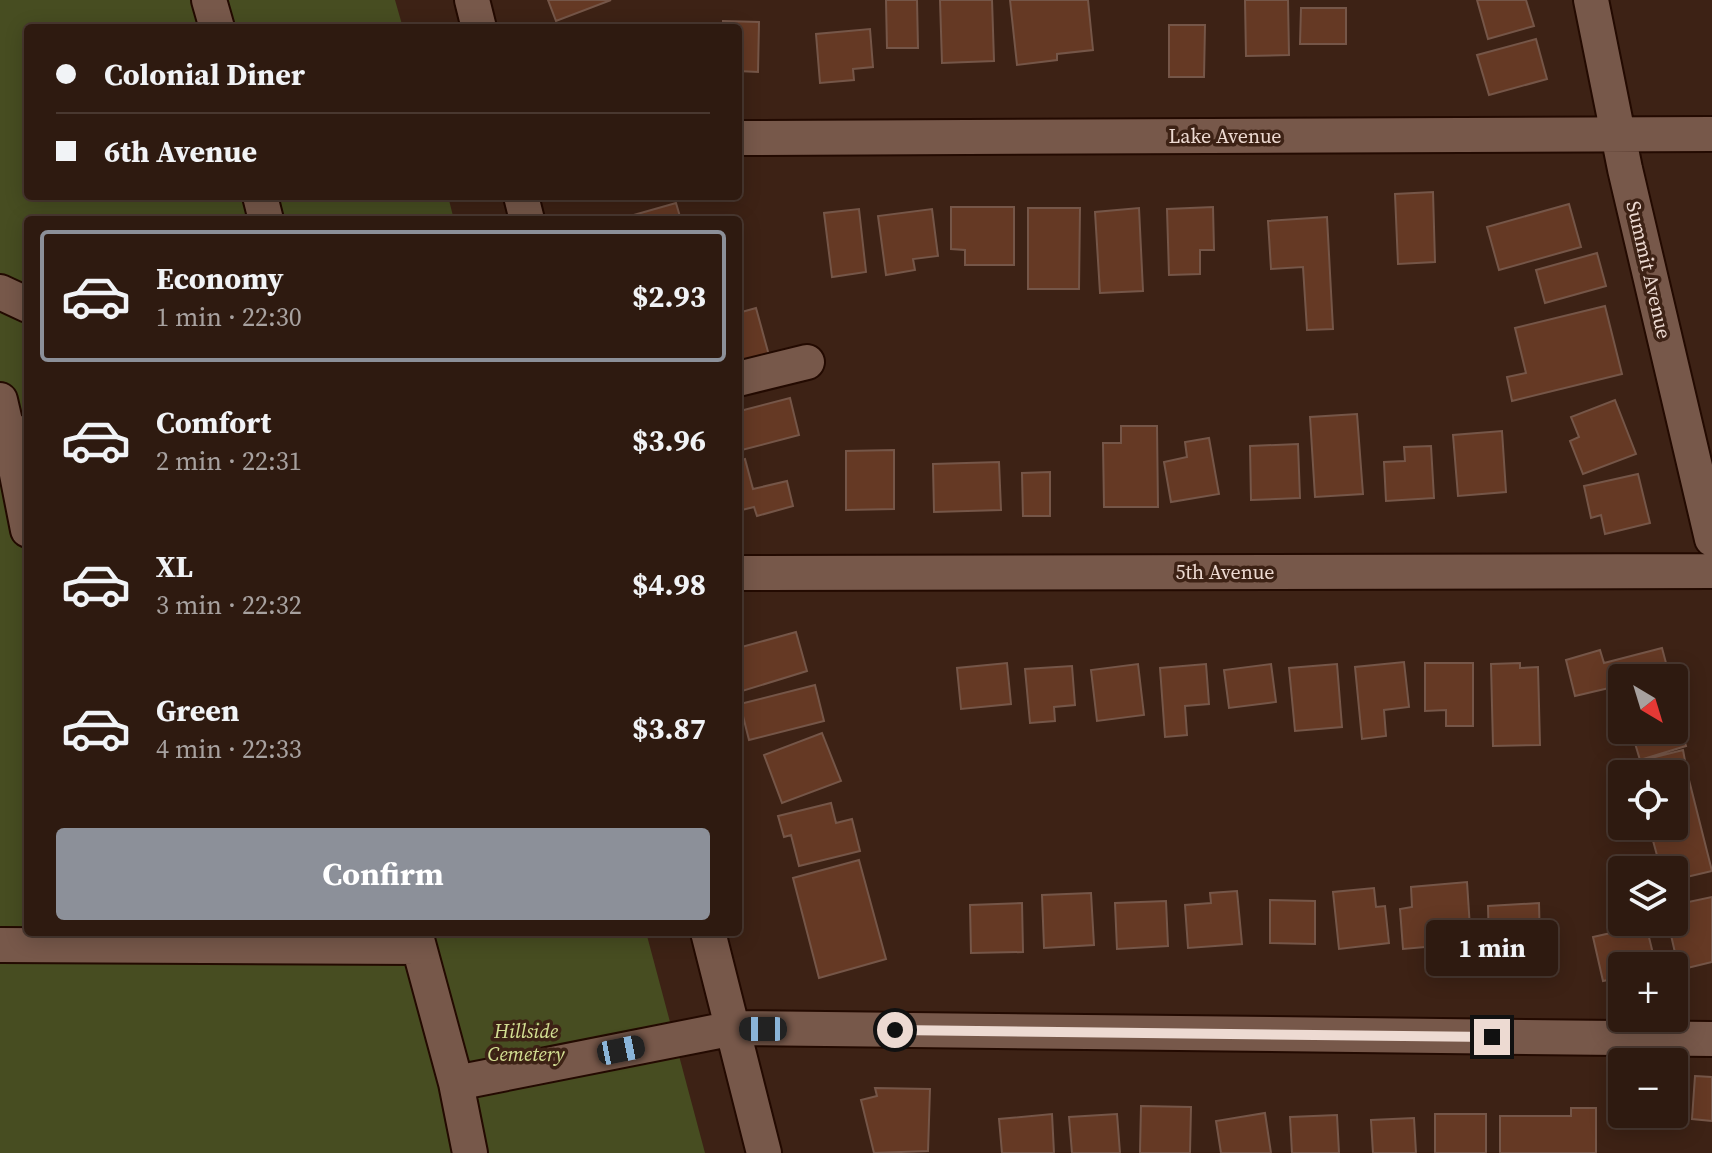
<!DOCTYPE html>
<html lang="en">
<head>
<meta charset="utf-8">
<style>
  body { margin:0; font-family:"Source Serif 4",serif; background:#362319; color:#f1f3f6; height:100vh; display:flex; flex-direction:column; font-size:30px; white-space:nowrap }
  * { box-sizing:border-box; margin:0 }
  p { font-size:26px; color:#a7a19f }
  .icon { flex:none; width:44px; height:44px; fill:none; stroke:currentColor; stroke-width:2; stroke-linecap:round; stroke-linejoin:round }
  .map { position:relative; flex:1; overflow:hidden }
  .drawer { position:absolute; left:24px; top:216px; width:718px; height:720px; display:flex; flex-direction:column; background:#2e1a10; border-radius:8px; box-shadow:0 4px 20px #0003,0 0 0 2px #493830 }
  .drawer>* { flex:none }
  .hud { position:absolute; left:24px; top:24px; width:718px; height:176px; border-radius:8px; box-shadow:0 4px 20px #0003,0 0 0 2px #493830; display:grid; align-content:center; height:176px; padding:0 32px; background:#2e1a10 }
  .needle { width:52px; rotate:142deg }
  .controls { position:absolute; left:1608px; top:664px; display:grid; gap:16px }
  .controls a { display:grid; place-items:center; width:80px; height:80px; border-radius:8px; background:#2e1a10; box-shadow:0 4px 20px #0003,0 0 0 2px #493830; font-size:40px }
  .end { position:absolute; width:36px; height:36px; margin:-18px; border:10px solid #eddad2; background:#111; box-shadow:0 0 0 4px #111 }
  .from { border-radius:50% }
  .bubble { position:absolute; height:56px; border-radius:8px; background:#2e1a10; box-shadow:0 4px 20px #0003,0 0 0 2px #493830; font-size:26px; font-weight:700; line-height:56px; text-align:center }
  .car { position:absolute; width:24px; height:48px; margin:-24px -12px; border-radius:10px; box-shadow:0 0 6px 2px #0007; background:linear-gradient(#222 24%,#8ab4d8 0 40%,#222 0 76%,#8ab4d8 0 86%,#222 0) }
  .hud b { display:flex; align-items:center; gap:28px; height:76px; font-size:30px }
  .hud b+b { border-top:2px solid #493830 }
  .hud i { width:20px; height:20px; background:#f1f3f6 }
  ul { padding:14px 0 0; list-style:none }
  li { display:flex; align-items:center; gap:24px; height:132px; margin:0 16px 12px; padding:0 16px; border:4px solid transparent; border-radius:8px }
  li div { flex:1 }
  li b { display:block; font-size:30px }
  li em { font-style:normal; font-weight:700 }
  li.current { border-color:#8c9099 }
  li>.icon { width:72px; height:72px; stroke-width:1.5 }
  .action { display:flex; gap:16px; margin-top:auto; padding:16px 32px }
  .action a { flex:1; height:92px; border-radius:8px; background:#8c9099; color:#fff; font-size:32px; font-weight:700; line-height:92px; text-align:center }
  .map>svg:first-child { display:block }
  .green { fill:#474d21 }
  .building { fill:#653924; stroke:#755648; stroke-width:2 }
  .lines { fill:none; stroke-linecap:round; stroke-linejoin:round }
  .minor-casing { stroke:#230a01; stroke-width:38 }
  .minor { stroke:#77584a; stroke-width:34 }
  .route { stroke:#eddad2; stroke-width:10 }
  .labels { text-anchor:middle; dominant-baseline:central; stroke-width:7; stroke-linejoin:round; paint-order:stroke }
  .street-label { font-size:20px; fill:#eddad2; stroke:#3d2215 }
  .park-label { font-size:20px; font-style:italic; fill:#d4e093; stroke:#3d2215 }
</style>
</head>
<body>
<div class="map">
<svg width="1712" height="1153" viewBox="0 0 1712 1153">
  <rect width="100%" height="100%" fill="#3d2215"/>
  <path class="green" d="M 0,0 L 395,0 L 403,28 L 28,28 L 28,196 L 448,196 L 454,220 L 28,220 L 28,932 L 646,932 L 705,1153 L 0,1153 Z"/>
  <path class="building" d="M 548,0 L 611,0 L 556,21 Z
    M 886,0 L 917,0 L 918,48 L 887,48 Z
    M 940,0 L 992,0 L 994,61 L 942,63 Z
    M 1010,0 L 1088,0 L 1093,50 L 1057,54 L 1057,60 L 1017,65 Z
    M 1245,0 L 1288,0 L 1289,55 L 1246,56 Z
    M 1477,0 L 1526,0 L 1534,26 L 1488,39 Z
    M 1301,8 L 1346,8 L 1346,44 L 1300,44 Z
    M 723,21 L 759,22 L 758,72 L 738,71 L 738,28 L 723,28 Z
    M 1169,25 L 1205,25 L 1204,77 L 1169,77 Z
    M 870,29 L 873,67 L 853,69 L 854,80 L 820,83 L 816,34 Z
    M 1536,39 L 1547,79 L 1489,95 L 1477,55 Z
    M 1433,192 L 1435,262 L 1398,264 L 1395,194 Z
    M 676,203 L 681,220 L 616,220 Z
    M 1569,204 L 1581,247 L 1499,270 L 1487,227 Z
    M 951,207 L 1014,207 L 1014,265 L 965,265 L 965,250 L 951,249 Z
    M 1213,207 L 1214,250 L 1200,250 L 1200,274 L 1169,275 L 1167,209 Z
    M 1028,208 L 1080,208 L 1079,289 L 1028,289 Z
    M 1139,208 L 1143,291 L 1100,293 L 1095,212 Z
    M 859,209 L 866,272 L 832,277 L 824,213 Z
    M 932,209 L 938,256 L 913,259 L 915,270 L 886,275 L 878,216 Z
    M 1327,217 L 1333,329 L 1307,330 L 1303,267 L 1271,269 L 1268,221 Z
    M 1597,253 L 1606,286 L 1545,303 L 1536,270 Z
    M 1605,306 L 1622,374 L 1512,401 L 1507,377 L 1526,373 L 1515,328 Z
    M 756,308 L 770,359 L 738,368 L 738,313 Z
    M 790,398 L 799,435 L 738,451 L 738,402 L 740,411 Z
    M 1615,400 L 1636,454 L 1583,474 L 1570,441 L 1579,437 L 1571,417 Z
    M 1357,414 L 1363,494 L 1315,497 L 1310,417 Z
    M 1121,426 L 1157,426 L 1158,507 L 1104,507 L 1103,443 L 1121,443 Z
    M 1502,431 L 1506,492 L 1458,496 L 1453,435 Z
    M 1209,438 L 1219,494 L 1171,502 L 1164,462 L 1187,457 L 1185,442 Z
    M 1298,444 L 1300,498 L 1251,500 L 1250,446 Z
    M 1431,446 L 1434,498 L 1386,501 L 1384,462 L 1405,461 L 1404,447 Z
    M 894,450 L 894,509 L 846,510 L 846,451 Z
    M 745,459 L 753,489 L 787,481 L 793,506 L 757,516 L 754,507 L 738,511 L 738,461 Z
    M 999,462 L 1001,510 L 934,512 L 933,464 Z
    M 1050,472 L 1050,516 L 1023,516 L 1022,473 Z
    M 1638,474 L 1650,523 L 1605,534 L 1601,515 L 1591,518 L 1584,486 Z
    M 796,632 L 807,671 L 739,692 L 738,648 Z
    M 1662,648 L 1670,678 L 1622,678 L 1622,685 L 1575,696 L 1566,660 L 1600,650 L 1604,663 Z
    M 1404,662 L 1409,707 L 1384,710 L 1386,736 L 1362,739 L 1355,667 Z
    M 1007,663 L 1011,704 L 961,709 L 957,668 Z
    M 1425,663 L 1473,663 L 1473,726 L 1446,726 L 1446,710 L 1425,711 Z
    M 1520,663 L 1520,668 L 1538,667 L 1540,745 L 1493,746 L 1491,664 Z
    M 1138,664 L 1144,715 L 1097,721 L 1091,670 Z
    M 1206,664 L 1209,704 L 1185,706 L 1187,735 L 1165,737 L 1160,668 Z
    M 1271,664 L 1276,702 L 1229,708 L 1224,670 Z
    M 1337,664 L 1342,727 L 1295,731 L 1289,668 Z
    M 1072,666 L 1075,705 L 1054,707 L 1055,721 L 1030,723 L 1025,669 Z
    M 815,685 L 824,721 L 749,740 L 740,704 Z
    M 1674,706 L 1686,746 L 1640,760 L 1631,730 L 1674,730 Z
    M 822,733 L 841,781 L 782,803 L 764,755 Z
    M 1683,750 L 1686,766 L 1654,773 L 1651,758 Z
    M 1689,780 L 1712,871 L 1674,880 L 1674,870 L 1661,870 L 1649,826 L 1674,826 L 1674,784 Z
    M 831,803 L 836,823 L 852,819 L 860,851 L 799,866 L 791,835 L 784,837 L 778,816 Z
    M 859,860 L 886,959 L 819,978 L 793,878 Z
    M 1467,882 L 1471,943 L 1403,949 L 1400,909 L 1412,907 L 1411,887 Z
    M 1374,888 L 1376,907 L 1385,906 L 1389,943 L 1339,949 L 1333,892 Z
    M 1237,891 L 1242,944 L 1188,948 L 1185,905 L 1211,903 L 1210,893 Z
    M 1091,893 L 1094,945 L 1044,948 L 1042,895 Z
    M 1712,897 L 1712,962 L 1679,970 L 1668,922 L 1674,922 L 1674,905 Z
    M 1270,900 L 1315,901 L 1315,944 L 1270,943 Z
    M 1166,901 L 1168,946 L 1117,949 L 1115,903 Z
    M 1022,903 L 1023,952 L 971,953 L 970,905 Z
    M 1539,903 L 1540,945 L 1489,947 L 1488,906 Z
    M 1646,925 L 1656,966 L 1622,966 L 1622,977 L 1603,981 L 1593,937 Z
    M 1695,1076 L 1712,1077 L 1712,1121 L 1692,1119 Z
    M 875,1088 L 930,1089 L 928,1151 L 874,1153 L 861,1100 L 877,1096 Z
    M 1141,1106 L 1191,1107 L 1190,1153 L 1140,1153 Z
    M 1571,1108 L 1596,1108 L 1596,1153 L 1500,1153 L 1500,1116 L 1571,1116 Z
    M 1265,1113 L 1271,1153 L 1221,1153 L 1216,1121 Z
    M 1052,1114 L 1054,1153 L 1002,1153 L 999,1119 Z
    M 1117,1114 L 1120,1153 L 1072,1153 L 1069,1117 Z
    M 1435,1114 L 1486,1114 L 1486,1153 L 1435,1153 Z
    M 1337,1115 L 1339,1153 L 1292,1153 L 1290,1117 Z
    M 1414,1118 L 1416,1153 L 1373,1153 L 1371,1120 Z"/>
  <g class="lines">
    <g class="minor-casing">
      <path id="minor" d="M 209,0 L 217,28
        M 472,0 L 479,28
        M 1591,0 L 1625,169 L 1712,539
        M 738,138 L 1712,134
        M 260,196 L 266,220
        M 521,196 L 527,220
        M 0,292 L 28,305
        M 738,379 L 807,362
        M 0,400 L 16,469
        M 28,432 L 16,469 L 28,530
        M 738,573 L 1712,571
        M 415,932 L 456,1083 L 734,1028 L 1712,1039
        M 708,932 L 764,1153
        M 0,945 L 419,947
        M 456,1083 L 470,1153"/>
    </g>
    <use href="#minor" class="minor"/>
  </g>
  <g class="lines">
    <path class="route" d="M 895,1030 L 1492,1037"/>
  </g>
  <g class="labels">
    <g class="street-label">
      <text x="1225" y="136">Lake Avenue</text>
      <text transform="translate(1649 270) rotate(77)">Summit Avenue</text>
      <text x="1225" y="572">5th Avenue</text>
    </g>
    <g class="park-label">
      <text x="526" y="1031">Hillside<tspan x="526" dy="23">Cemetery</tspan></text>
    </g>
  </g>
</svg>
<div class="controls">
<a><svg class="needle" viewBox="-14 -14 28 28"><path d="M0-13l5 13h-10z" fill="#e53935"/><path d="M0 13l5-13h-10z" fill="#a7a19f"/></svg></a>
<a><svg class="icon" aria-label="locate" viewBox="0 0 24 24"><circle cx="12" cy="12" r="6"/><path d="M12 2v4M12 18v4M2 12h4M18 12h4"/></svg></a>
<a><svg class="icon" aria-label="layers" viewBox="0 0 24 24"><path d="M12 4l9 5-9 5-9-5zM3 14l9 5 9-5"/></svg></a>
<a>+</a>
<a>−</a>
</div>
<i class="end from" style="left:895px;top:1030px"></i>
<i class="end" style="left:1492px;top:1037px"></i>
<div class="bubble" style="left:1426px;top:920px;width:132px">1 min</div>
<i class="car" style="left:763px;top:1029px;rotate:270deg"></i>
<i class="car" style="left:621px;top:1050px;rotate:79deg"></i>
<div class="hud">
<b><i class="from"></i>Colonial Diner</b>
<b><i></i>6th Avenue</b>
</div>
<section class="drawer">
<ul>
<li class="current"><svg class="icon" aria-label="car" viewBox="0 0 24 24"><path d="M5 17H2v-5l4-1 3-4h7l3 4 3 1v5h-3M9 17h6M6 11h13"/><circle cx="7" cy="17" r="2"/><circle cx="17" cy="17" r="2"/></svg><div><b>Economy</b><p>1 min · 22:30</p></div><em>$2.93</em></li>
<li><svg class="icon" aria-label="car" viewBox="0 0 24 24"><path d="M5 17H2v-5l4-1 3-4h7l3 4 3 1v5h-3M9 17h6M6 11h13"/><circle cx="7" cy="17" r="2"/><circle cx="17" cy="17" r="2"/></svg><div><b>Comfort</b><p>2 min · 22:31</p></div><em>$3.96</em></li>
<li><svg class="icon" aria-label="car" viewBox="0 0 24 24"><path d="M5 17H2v-5l4-1 3-4h7l3 4 3 1v5h-3M9 17h6M6 11h13"/><circle cx="7" cy="17" r="2"/><circle cx="17" cy="17" r="2"/></svg><div><b>XL</b><p>3 min · 22:32</p></div><em>$4.98</em></li>
<li><svg class="icon" aria-label="car" viewBox="0 0 24 24"><path d="M5 17H2v-5l4-1 3-4h7l3 4 3 1v5h-3M9 17h6M6 11h13"/><circle cx="7" cy="17" r="2"/><circle cx="17" cy="17" r="2"/></svg><div><b>Green</b><p>4 min · 22:33</p></div><em>$3.87</em></li>
</ul>
<div class="action"><a>Confirm</a></div>
</section>
</div>
</body>
</html>
